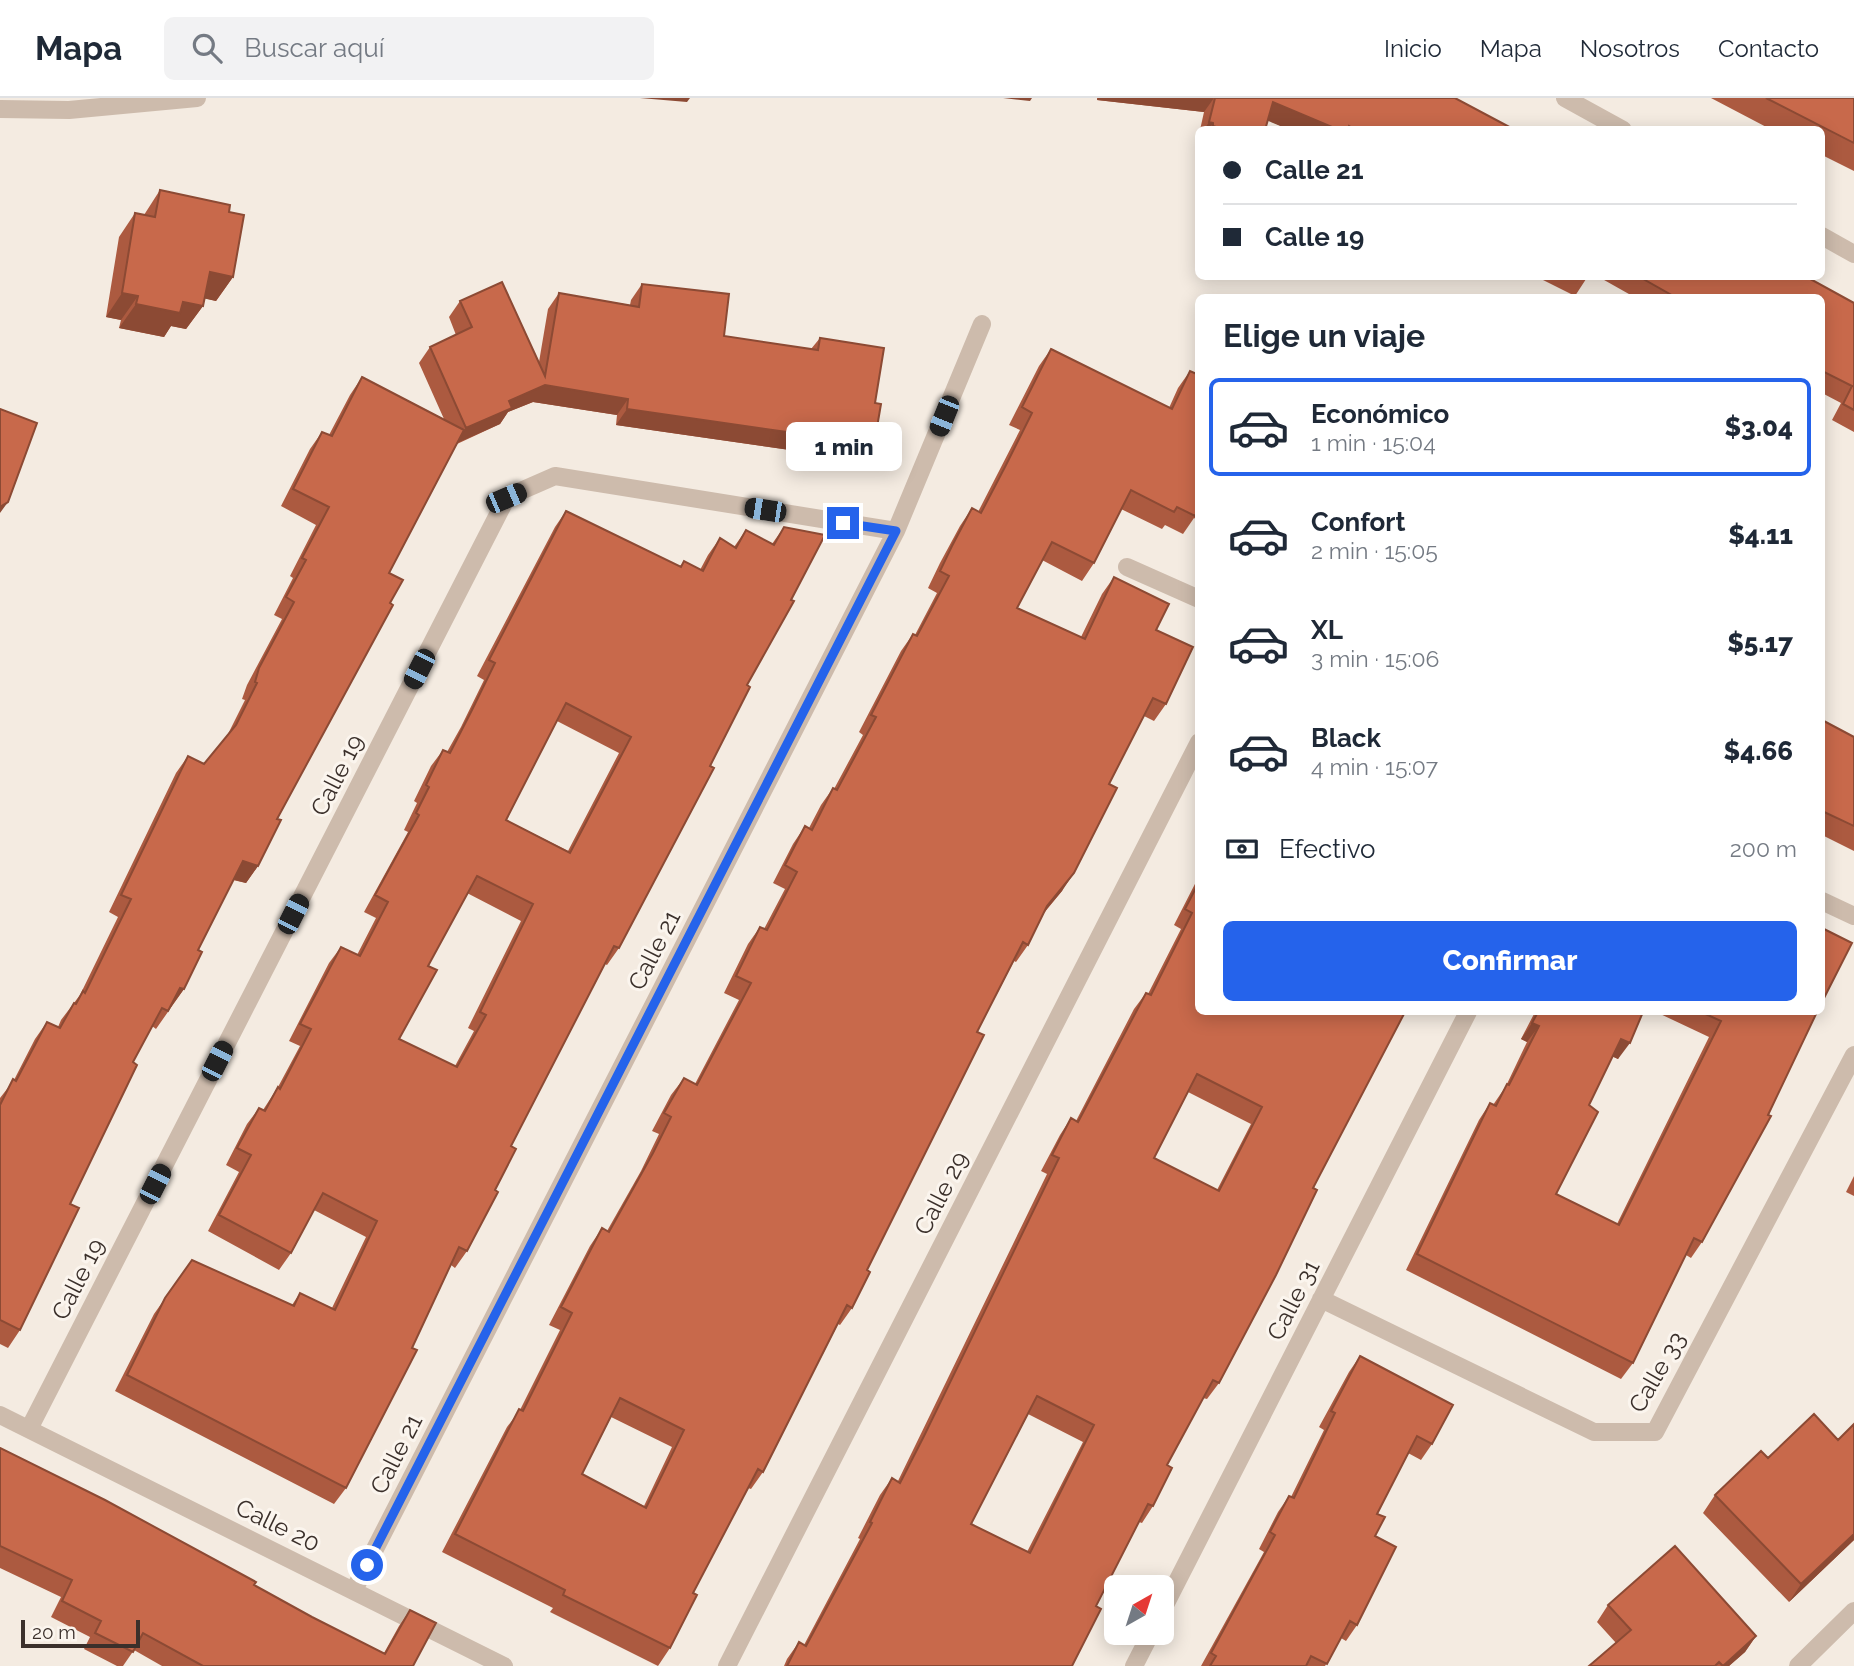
<!DOCTYPE html>
<html lang="es">
<head>
<meta charset="utf-8">
<style>
  body { margin:0; font-family:Raleway,sans-serif; background:#f2f2f3; color:#1f2937; height:100vh; display:flex; flex-direction:column; font-size:26px; white-space:nowrap }
  * { box-sizing:border-box; margin:0 }
  p { font-size:23px; color:#747a83 }
  .icon { flex:none; width:38px; height:38px; fill:none; stroke:currentColor; stroke-width:2; stroke-linecap:round; stroke-linejoin:round }
  .map { position:relative; flex:1; overflow:hidden }
  .side { position:absolute; left:1195px; top:196px; width:630px; height:721px; display:flex; flex-direction:column; background:#fff; border-radius:10px; box-shadow:0 4px 18px #0003 }
  .side>* { flex:none }
  .banner { position:absolute; left:1195px; top:28px; width:630px; height:154px; border-radius:10px; box-shadow:0 4px 18px #0003; display:grid; align-content:center; height:154px; padding:0 28px; background:#fff }
  .needle { width:46px; rotate:39deg }
  .controls { position:absolute; left:1104px; top:1477px; display:grid; gap:14px }
  .controls a { display:grid; place-items:center; width:70px; height:70px; border-radius:10px; background:#fff; box-shadow:0 4px 18px #0003; font-size:35px }
  .scale { position:absolute; left:21px; bottom:18px; width:119px; box-sizing:border-box; padding-left:7px; border:4px solid #3b302b; border-top:0; font-size:19px; line-height:24px; white-space:nowrap; color:#3b302b; -webkit-text-stroke:5px #fbf5ee; paint-order:stroke }
  .end { position:absolute; width:32px; height:32px; margin:-16px; border:9px solid #2563eb; background:#fff; box-shadow:0 0 0 4px #fff }
  .from { border-radius:50% }
  .bubble { position:absolute; height:49px; border-radius:10px; background:#fff; box-shadow:0 4px 18px #0003; font-size:23px; font-weight:800; line-height:49px; text-align:center }
  .car { position:absolute; width:21px; height:42px; margin:-21px -10px; border-radius:9px; box-shadow:0 0 5px 2px #0007; background:linear-gradient(#222 24%,#8ab4d8 0 40%,#222 0 76%,#8ab4d8 0 86%,#222 0) }
  .banner b { display:flex; align-items:center; gap:24px; height:66px; font-size:26px }
  .banner b+b { border-top:2px solid #e0e1e3 }
  .banner i { width:18px; height:18px; background:#1f2937 }
  ul { padding:0; list-style:none }
  li { display:flex; align-items:center; gap:21px; height:98px; margin:0 14px 10px; padding:0 14px; border:4px solid transparent; border-radius:10px }
  li div { flex:1 }
  li b { display:block; font-size:26px }
  li em { font-style:normal; font-weight:800 }
  li.active { border-color:#2563eb }
  li>.icon { width:63px; height:63px; stroke-width:1.5 }
  h2 { padding:0 28px; font-size:32px; line-height:84px }
  .pay { display:flex; align-items:center; gap:18px; height:77px; padding:0 28px; font-size:26px }
  .pay p { margin-inline-start:auto }
  .cta { display:flex; gap:14px; margin-top:auto; padding:14px 28px }
  .cta a { flex:1; height:80px; border-radius:10px; background:#2563eb; color:#fff; font-size:28px; font-weight:800; line-height:80px; text-align:center }
  header { display:flex; align-items:center; gap:42px; box-sizing:border-box; height:98px; padding:0 35px; background:#fff; border-bottom:2px solid #e0e1e3 }
  header strong { font-size:33px }
  nav { display:flex; gap:38px; margin-inline-start:auto; font-size:24px }
  .search { width:490px; height:63px; background:#f2f2f3; display:flex; align-items:center; gap:18px; box-sizing:border-box; padding:0 24px; border-radius:10px; color:#747a83; font-size:26px }
  .map>svg:first-child { display:block }
  .lines { fill:none; stroke-linecap:round; stroke-linejoin:round }
  .street { stroke:#cdbbac; stroke-width:18 }
  .wall { fill:#ac5a40; fill-rule:evenodd }
  .shaded-wall { fill:#8c4a34 }
  .building { fill:#c8694b; stroke:#8c4a34; stroke-width:2; fill-rule:evenodd }
  .route { stroke:#2563eb; stroke-width:9 }
  .labels { text-anchor:middle; dominant-baseline:central; stroke-width:6; stroke-linejoin:round; paint-order:stroke }
  .street-label { font-size:24px; fill:#3b302b; stroke:#fbf5ee }
</style>
</head>
<body>
<header>
<strong>Mapa</strong>
<div class="search"><svg class="icon" aria-label="search" viewBox="0 0 24 24"><circle cx="10" cy="10" r="6"/><path d="M15 15l6 6"/></svg>Buscar aquí</div>
<nav><a>Inicio</a><a>Mapa</a><a>Nosotros</a><a>Contacto</a></nav>
</header>
<div class="map">
<svg width="1854" height="1568" viewBox="0 0 1854 1568">
  <rect width="100%" height="100%" fill="#f4ebe1"/>
  <g class="lines">
    <path class="street" d="M 1565,0 L 1623,32
      M 0,11 L 69,12 L 197,0
      M 1822,138 L 1854,156
      M 1127,469 L 1199,501
      M 1822,803 L 1854,818
      M 1321,1201 L 1594,1334 L 1655,1334 L 1854,957
      M 0,1317 L 504,1568
      M 29,1331 L 507,399 L 555,378 L 896,433
      M 354,1492 L 896,433 L 982,226
      M 1162,1513 L 1468,914
      M 727,1568 L 1199,644
      M 1134,1568 L 1151,1535
      M 1798,1568 L 1854,1513"/>
  </g>
  <path class="wall" d="M 1097,0 L 1455,0 L 1515,32 L 1290,32 L 1268,22 L 1265,32 L 1200,32 L 1204,14 L 1097,2 Z
    M 1711,0 L 1854,0 L 1854,73 L 1822,57 L 1822,32 L 1772,32 Z
    M 160,92 L 229,114 L 233,179 L 216,203 L 204,200 L 203,208 L 186,231 L 171,228 L 164,239 L 119,230 L 121,222 L 106,219 L 119,139 L 135,115 L 144,117 Z
    M 1535,178 L 1588,178 L 1575,198 Z
    M 1597,178 L 1805,178 L 1854,205 L 1854,334 L 1832,322 L 1841,305 L 1822,295 L 1822,200 L 1636,200 Z
    M 642,186 L 724,238 L 811,251 L 820,240 L 863,357 L 794,346 L 790,352 L 616,327 L 617,317 L 533,304 L 508,314 L 500,326 L 457,346 L 389,475 L 277,721 L 258,768 L 246,785 L 233,782 L 198,852 L 184,891 L 156,931 L 152,928 L 133,964 L 70,1106 L 20,1232 L 8,1250 L 0,1246 L 0,1000 L 14,982 L 35,941 L 47,924 L 58,929 L 61,922 L 80,897 L 118,819 L 109,814 L 176,675 L 188,658 L 204,666 L 227,638 L 245,602 L 242,601 L 247,587 L 282,521 L 274,517 L 293,480 L 290,478 L 316,427 L 281,408 L 310,351 L 322,334 L 329,337 L 350,297 L 362,279 L 444,321 L 419,265 L 430,249 L 456,237 L 449,219 L 460,203 L 539,264 L 548,211 L 559,195 L 630,207 L 631,202 Z
    M 1051,251 L 1169,310 L 1178,290 L 1190,273 L 1199,277 L 1199,423 L 1194,420 L 1183,436 L 1165,427 L 1162,431 L 1121,411 L 1094,465 L 1082,483 L 1042,462 L 1017,510 L 1081,539 L 1102,496 L 1114,479 L 1156,532 L 1166,606 L 1154,623 L 1144,618 L 1109,686 L 1062,793 L 1044,815 L 1028,847 L 1016,864 L 1014,863 L 977,934 L 867,1172 L 852,1210 L 840,1227 L 838,1226 L 763,1374 L 751,1391 L 748,1390 L 693,1495 L 670,1550 L 658,1568 L 550,1514 L 553,1510 L 442,1454 L 507,1329 L 520,1312 L 560,1232 L 549,1227 L 590,1148 L 602,1130 L 607,1133 L 641,1073 L 659,1036 L 652,1033 L 671,997 L 684,980 L 695,986 L 739,902 L 724,895 L 748,846 L 760,829 L 764,831 L 785,791 L 773,785 L 793,746 L 805,728 L 809,730 L 821,707 L 833,690 L 834,691 L 863,637 L 859,634 L 901,553 L 913,536 L 915,537 L 937,495 L 928,490 L 940,465 L 960,428 L 972,410 L 978,414 L 1020,332 L 1009,327 L 1039,268 ZM 611,1319 L 672,1349 L 644,1408 L 582,1376 Z
    M 566,413 L 680,469 L 684,463 L 700,472 L 708,457 L 720,440 L 734,449 L 746,432 L 772,446 L 784,429 L 747,587 L 619,850 L 607,867 L 605,866 L 511,1048 L 495,1092 L 467,1153 L 455,1170 L 451,1167 L 346,1390 L 334,1406 L 115,1293 L 154,1216 L 192,1162 L 292,1207 L 300,1195 L 332,1210 L 366,1139 L 314,1112 L 291,1155 L 279,1172 L 208,1133 L 239,1074 L 226,1067 L 247,1026 L 259,1010 L 263,1012 L 278,989 L 300,948 L 289,943 L 329,865 L 341,849 L 357,857 L 376,820 L 364,814 L 408,734 L 404,732 L 417,705 L 414,703 L 431,668 L 443,652 L 447,654 L 461,629 L 484,582 L 477,578 L 555,429 ZM 557,623 L 619,655 L 568,753 L 506,722 ZM 467,795 L 521,823 L 468,930 L 474,933 L 455,968 L 399,941 L 428,868 Z
    M 1822,622 L 1854,639 L 1854,753 L 1822,737 Z
    M 1199,778 L 1199,914 L 1405,914 L 1313,1090 L 1219,1285 L 1207,1301 L 1203,1300 L 1167,1367 L 1153,1408 L 1142,1425 L 1139,1424 L 1096,1508 L 1072,1568 L 784,1568 L 787,1561 L 799,1544 L 804,1547 L 860,1441 L 858,1440 L 880,1397 L 892,1380 L 898,1383 L 1047,1076 L 1041,1073 L 1060,1037 L 1071,1020 L 1076,1023 L 1134,911 L 1146,895 L 1148,896 L 1181,831 L 1174,827 ZM 1188,994 L 1251,1026 L 1217,1092 L 1154,1060 ZM 1028,1316 L 1083,1344 L 1027,1454 L 971,1426 Z
    M 1535,914 L 1643,914 L 1618,961 L 1612,958 L 1589,1007 L 1556,1096 L 1617,1126 L 1709,939 L 1656,914 L 1817,914 L 1702,1144 L 1691,1160 L 1686,1157 L 1633,1265 L 1621,1281 L 1406,1172 L 1479,1022 L 1490,1005 L 1493,1007 L 1506,988 L 1527,944 L 1521,941 Z
    M 1854,1078 L 1854,1098 L 1846,1094 Z
    M 1360,1258 L 1432,1346 L 1421,1362 L 1408,1355 L 1377,1416 L 1375,1438 L 1357,1527 L 1346,1543 L 1341,1540 L 1325,1568 L 1201,1568 L 1264,1454 L 1259,1451 L 1278,1414 L 1289,1398 L 1291,1399 L 1324,1332 L 1319,1329 L 1349,1274 Z
    M 1854,1326 L 1854,1442 L 1789,1504 L 1703,1415 L 1715,1397 L 1768,1360 L 1838,1342 Z
    M 0,1350 L 312,1519 L 384,1555 L 399,1528 L 410,1512 L 413,1568 L 162,1568 L 134,1552 L 123,1568 L 117,1568 L 84,1551 L 90,1539 L 51,1519 L 61,1499 L 0,1470 Z
    M 1608,1507 L 1756,1538 L 1745,1554 L 1729,1568 L 1589,1568 L 1616,1545 L 1597,1524 Z"/>
  <path class="shaded-wall" d="M 640,0 L 690,0 L 687,4 Z
    M 1003,0 L 1032,0 L 1030,3 Z
    M 1098,0 L 1214,0 L 1204,14 L 1097,2 Z
    M 1273,4 L 1339,32 L 1290,32 L 1261,20 Z
    M 1209,24 L 1213,25 L 1209,32 L 1204,32 Z
    M 1213,28 L 1225,32 L 1210,32 Z
    M 210,174 L 233,179 L 216,203 L 193,198 Z
    M 122,195 L 138,198 L 121,222 L 106,219 Z
    M 183,204 L 203,208 L 186,231 L 171,228 L 164,239 L 119,230 L 136,206 Z
    M 545,287 L 628,301 L 617,317 L 533,304 L 508,314 L 500,326 L 455,346 L 466,330 L 509,303 Z
    M 627,311 L 802,330 L 875,341 L 863,357 L 794,346 L 790,352 L 616,327 Z
    M 8,404 L 0,415 L 0,409 Z
    M 243,763 L 258,768 L 246,785 L 231,781 Z
    M 1074,775 L 1062,793 L 1035,825 L 1047,808 Z
    M 180,890 L 184,891 L 171,909 L 168,907 Z
    M 1532,925 L 1539,928 L 1527,944 L 1521,941 Z
    M 1621,941 L 1630,945 L 1618,961 L 1609,957 Z
    M 1854,1436 L 1854,1442 L 1789,1504 L 1801,1486 Z
    M 1756,1538 L 1745,1554 L 1729,1568 L 1723,1568 Z"/>
  <path class="building" d="M 1215,0 L 1455,0 L 1515,32 L 1356,32 L 1349,28 L 1348,32 L 1339,32 L 1273,4 L 1265,32 L 1225,32 L 1213,28 L 1213,25 L 1209,24 Z
    M 1766,0 L 1854,0 L 1854,45 Z
    M 160,92 L 230,107 L 229,114 L 244,117 L 233,179 L 210,174 L 203,208 L 183,204 L 180,215 L 136,206 L 138,198 L 122,195 L 135,115 L 155,119 Z
    M 1638,178 L 1805,178 L 1854,205 L 1854,312 L 1843,306 L 1852,288 L 1822,273 L 1822,200 L 1677,200 Z
    M 502,184 L 545,278 L 559,195 L 639,209 L 642,186 L 729,196 L 724,238 L 818,252 L 820,240 L 884,250 L 875,305 L 881,306 L 875,341 L 802,330 L 801,336 L 627,311 L 628,301 L 545,287 L 509,303 L 512,310 L 466,330 L 430,249 L 472,229 L 460,203 Z
    M 1051,251 L 1172,311 L 1190,273 L 1199,277 L 1199,411 L 1195,418 L 1177,409 L 1174,414 L 1131,392 L 1094,465 L 1052,444 L 1017,510 L 1085,541 L 1114,479 L 1169,506 L 1156,532 L 1193,549 L 1166,606 L 1153,600 L 1109,686 L 1117,690 L 1074,775 L 1047,808 L 1028,847 L 1023,844 L 977,934 L 984,937 L 867,1172 L 870,1174 L 852,1210 L 847,1207 L 763,1374 L 758,1371 L 693,1495 L 697,1497 L 670,1550 L 563,1497 L 565,1492 L 455,1436 L 519,1311 L 523,1313 L 572,1215 L 561,1209 L 602,1130 L 609,1134 L 653,1055 L 671,1019 L 664,1015 L 684,980 L 697,987 L 751,885 L 736,878 L 760,829 L 767,832 L 797,774 L 785,767 L 805,728 L 812,732 L 833,690 L 837,692 L 876,619 L 871,617 L 913,536 L 917,538 L 949,478 L 940,473 L 952,448 L 972,410 L 981,415 L 1006,367 L 1032,315 L 1022,309 ZM 620,1300 L 684,1332 L 646,1410 L 582,1376 Z
    M 362,279 L 464,332 L 389,475 L 403,482 L 390,505 L 393,507 L 277,721 L 281,722 L 258,768 L 243,763 L 198,852 L 202,854 L 184,891 L 180,890 L 168,913 L 162,910 L 133,964 L 137,967 L 70,1106 L 79,1110 L 20,1232 L 0,1222 L 0,1007 L 13,981 L 16,983 L 47,924 L 60,930 L 74,905 L 76,906 L 83,893 L 85,895 L 131,801 L 121,797 L 188,658 L 204,666 L 236,627 L 257,585 L 255,584 L 259,570 L 294,504 L 286,499 L 306,462 L 302,460 L 329,409 L 293,391 L 322,334 L 332,338 Z
    M 0,311 L 37,325 L 8,404 L 0,409 Z
    M 566,413 L 681,469 L 684,463 L 703,473 L 720,440 L 736,450 L 746,432 L 774,447 L 784,429 L 825,437 L 791,502 L 794,503 L 747,587 L 750,589 L 710,668 L 714,670 L 619,850 L 614,848 L 511,1048 L 516,1051 L 495,1092 L 498,1094 L 467,1153 L 459,1149 L 412,1250 L 417,1252 L 346,1390 L 127,1277 L 165,1200 L 192,1162 L 294,1208 L 300,1195 L 335,1212 L 377,1123 L 323,1095 L 291,1155 L 219,1117 L 251,1057 L 237,1050 L 259,1010 L 265,1013 L 278,989 L 280,991 L 311,931 L 300,926 L 341,849 L 360,858 L 388,804 L 375,797 L 419,717 L 416,715 L 429,689 L 426,687 L 443,652 L 450,655 L 472,612 L 495,565 L 489,562 ZM 566,605 L 631,639 L 570,755 L 506,722 ZM 477,778 L 533,806 L 480,914 L 486,917 L 457,969 L 399,941 L 437,872 L 428,868 Z
    M 1822,622 L 1854,639 L 1854,728 L 1822,713 Z
    M 1199,784 L 1199,914 L 1405,914 L 1313,1090 L 1317,1092 L 1276,1177 L 1219,1285 L 1213,1282 L 1167,1367 L 1172,1370 L 1153,1408 L 1148,1406 L 1096,1508 L 1101,1511 L 1072,1568 L 787,1568 L 799,1544 L 806,1548 L 872,1425 L 870,1424 L 892,1380 L 900,1385 L 924,1338 L 1059,1060 L 1052,1057 L 1071,1020 L 1078,1024 L 1146,895 L 1151,897 L 1192,815 L 1185,811 ZM 1197,976 L 1262,1009 L 1219,1093 L 1154,1060 ZM 1037,1298 L 1094,1327 L 1030,1455 L 971,1426 Z
    M 1822,830 L 1852,845 L 1822,904 Z
    M 1538,914 L 1643,914 L 1630,945 L 1621,941 L 1589,1007 L 1598,1014 L 1556,1096 L 1619,1127 L 1721,923 L 1701,914 L 1817,914 L 1768,1017 L 1771,1018 L 1702,1144 L 1694,1140 L 1633,1265 L 1417,1156 L 1490,1005 L 1496,1008 L 1507,986 L 1509,987 L 1539,928 L 1532,925 Z
    M 1360,1258 L 1453,1307 L 1432,1346 L 1417,1338 L 1377,1416 L 1385,1419 L 1375,1438 L 1396,1449 L 1357,1527 L 1350,1523 L 1327,1566 L 1311,1558 L 1306,1568 L 1210,1568 L 1216,1558 L 1211,1555 L 1275,1437 L 1270,1434 L 1289,1398 L 1294,1400 L 1335,1315 L 1331,1313 Z
    M 1814,1316 L 1838,1342 L 1854,1326 L 1854,1436 L 1801,1486 L 1715,1397 L 1761,1353 L 1768,1360 Z
    M 0,1350 L 105,1402 L 256,1484 L 254,1487 L 312,1519 L 385,1556 L 410,1512 L 436,1525 L 413,1568 L 203,1568 L 143,1535 L 133,1554 L 95,1535 L 101,1523 L 62,1503 L 72,1482 L 0,1448 Z
    M 1675,1448 L 1756,1538 L 1723,1568 L 1719,1564 L 1715,1568 L 1589,1568 L 1631,1532 L 1608,1507 Z"/>
  <g class="lines">
    <path class="route" d="M 367,1467 L 896,433 L 843,425"/>
  </g>
  <g class="labels">
    <g class="street-label">
      <text transform="translate(337 677) rotate(-63)">Calle 19</text>
      <text transform="translate(654 852) rotate(-63)">Calle 21</text>
      <text transform="translate(941 1095) rotate(-63)">Calle 29</text>
      <text transform="translate(78 1181) rotate(-63)">Calle 19</text>
      <text transform="translate(1293 1202) rotate(-63)">Calle 31</text>
      <text transform="translate(1657 1274) rotate(-60)">Calle 33</text>
      <text transform="translate(396 1356) rotate(-63)">Calle 21</text>
      <text transform="translate(278 1427) rotate(26)">Calle 20</text>
    </g>
  </g>
</svg>
<div class="controls">
<a><svg class="needle" viewBox="-14 -14 28 28"><path d="M0-13l5 13h-10z" fill="#e53935"/><path d="M0 13l5-13h-10z" fill="#747a83"/></svg></a>
</div>
<div class="scale">20 m</div>
<i class="end from" style="left:367px;top:1467px"></i>
<i class="end" style="left:843px;top:425px"></i>
<div class="bubble" style="left:786px;top:324px;width:116px">1 min</div>
<i class="car" style="left:944px;top:318px;rotate:202deg"></i>
<i class="car" style="left:506px;top:400px;rotate:67deg"></i>
<i class="car" style="left:765px;top:412px;rotate:279deg"></i>
<i class="car" style="left:419px;top:571px;rotate:207deg"></i>
<i class="car" style="left:293px;top:816px;rotate:27deg"></i>
<i class="car" style="left:217px;top:963px;rotate:27deg"></i>
<i class="car" style="left:155px;top:1086px;rotate:27deg"></i>
<div class="banner">
<b><i class="from"></i>Calle 21</b>
<b><i></i>Calle 19</b>
</div>
<section class="side">
<h2>Elige un viaje</h2>
<ul>
<li class="active"><svg class="icon" aria-label="car" viewBox="0 0 24 24"><path d="M5 17H2v-5l4-1 3-4h7l3 4 3 1v5h-3M9 17h6M6 11h13"/><circle cx="7" cy="17" r="2"/><circle cx="17" cy="17" r="2"/></svg><div><b>Económico</b><p>1 min · 15:04</p></div><em>$3.04</em></li>
<li><svg class="icon" aria-label="car" viewBox="0 0 24 24"><path d="M5 17H2v-5l4-1 3-4h7l3 4 3 1v5h-3M9 17h6M6 11h13"/><circle cx="7" cy="17" r="2"/><circle cx="17" cy="17" r="2"/></svg><div><b>Confort</b><p>2 min · 15:05</p></div><em>$4.11</em></li>
<li><svg class="icon" aria-label="car" viewBox="0 0 24 24"><path d="M5 17H2v-5l4-1 3-4h7l3 4 3 1v5h-3M9 17h6M6 11h13"/><circle cx="7" cy="17" r="2"/><circle cx="17" cy="17" r="2"/></svg><div><b>XL</b><p>3 min · 15:06</p></div><em>$5.17</em></li>
<li><svg class="icon" aria-label="car" viewBox="0 0 24 24"><path d="M5 17H2v-5l4-1 3-4h7l3 4 3 1v5h-3M9 17h6M6 11h13"/><circle cx="7" cy="17" r="2"/><circle cx="17" cy="17" r="2"/></svg><div><b>Black</b><p>4 min · 15:07</p></div><em>$4.66</em></li>
</ul>
<div class="pay"><svg class="icon" aria-label="cash" viewBox="0 0 24 24"><path d="M3 7h18v10H3z"/><circle cx="12" cy="12" r="2"/></svg>Efectivo<p>200 m</p></div>
<div class="cta"><a>Confirmar</a></div>
</section>
</div>
</body>
</html>
